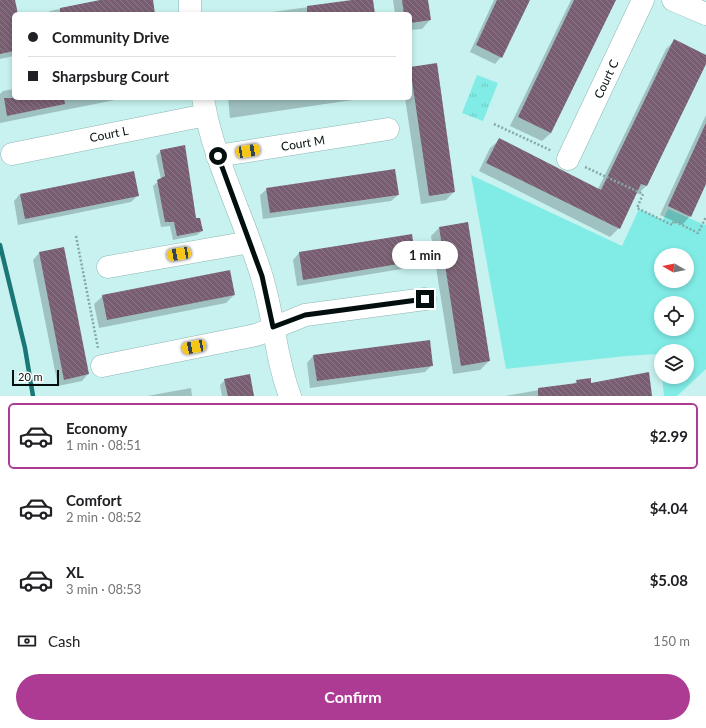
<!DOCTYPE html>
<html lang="en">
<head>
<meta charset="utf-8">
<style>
  body { margin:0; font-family:Lato,sans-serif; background:#f6f6f6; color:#202124; height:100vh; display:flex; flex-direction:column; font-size:15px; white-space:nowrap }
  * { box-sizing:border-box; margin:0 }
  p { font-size:13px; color:#757577 }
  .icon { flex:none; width:22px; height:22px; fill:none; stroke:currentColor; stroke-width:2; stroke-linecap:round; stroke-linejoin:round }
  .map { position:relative; height:396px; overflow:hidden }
  .sheet { display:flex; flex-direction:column; background:#fff; flex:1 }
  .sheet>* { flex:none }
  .hud { position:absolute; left:12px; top:12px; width:400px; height:88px; border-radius:6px; box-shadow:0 2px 6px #0003; display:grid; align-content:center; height:88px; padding:0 16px; background:#fff }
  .needle { width:26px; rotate:279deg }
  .buttons { position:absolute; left:654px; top:248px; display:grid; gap:8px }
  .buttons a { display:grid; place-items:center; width:40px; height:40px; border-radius:50%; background:#fff; box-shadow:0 2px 6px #0003; font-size:20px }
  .scale { position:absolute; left:12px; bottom:10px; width:47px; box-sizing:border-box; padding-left:4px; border:2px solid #020f0e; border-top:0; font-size:11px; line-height:14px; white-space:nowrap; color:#020f0e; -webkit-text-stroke:3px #fff; paint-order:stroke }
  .end { position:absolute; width:18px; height:18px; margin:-9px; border:5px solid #020f0e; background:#fff; box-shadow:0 0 0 2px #fff }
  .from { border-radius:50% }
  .bubble { position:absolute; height:28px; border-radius:14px; background:#fff; box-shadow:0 2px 6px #0003; font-size:13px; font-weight:700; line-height:28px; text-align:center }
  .car { position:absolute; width:12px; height:24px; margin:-12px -6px; border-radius:5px; box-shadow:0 0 3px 1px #0007; background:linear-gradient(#f5c518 24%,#345 0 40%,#f5c518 0 76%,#345 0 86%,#f5c518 0) }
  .hud b { display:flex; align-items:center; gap:14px; height:38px; font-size:15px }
  .hud b+b { border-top:1px solid #e0e0e0 }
  .hud i { width:10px; height:10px; background:#202124 }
  ul { padding:7px 0 0; list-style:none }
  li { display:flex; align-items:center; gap:12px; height:66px; margin:0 8px 6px; padding:0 8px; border:2px solid transparent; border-radius:6px }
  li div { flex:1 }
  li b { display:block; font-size:15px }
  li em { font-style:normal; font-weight:700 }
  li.active { border-color:#ad3a93 }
  li>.icon { width:36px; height:36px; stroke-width:1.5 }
  .pay { display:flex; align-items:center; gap:10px; height:44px; padding:0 16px; font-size:15px }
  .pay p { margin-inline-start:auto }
  .action { display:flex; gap:8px; margin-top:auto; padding:8px 16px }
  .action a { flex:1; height:46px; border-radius:24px; background:#ad3a93; color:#fff; font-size:16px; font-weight:700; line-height:46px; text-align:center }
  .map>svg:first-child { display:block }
  .grass { fill:#81ece6; fill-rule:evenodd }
  .park { fill:url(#park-tufts) }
  .shadow { fill:#0003 }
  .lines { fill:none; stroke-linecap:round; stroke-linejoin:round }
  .stream { stroke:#197875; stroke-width:4.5 }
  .building { fill:url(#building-back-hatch) }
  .minor-casing { stroke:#8db6b3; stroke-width:23 }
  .path { stroke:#86a7a5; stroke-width:2.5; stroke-dasharray:2 2; stroke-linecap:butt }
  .minor { stroke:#fff; stroke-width:22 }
  .route { stroke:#020f0e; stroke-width:5 }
  .labels { text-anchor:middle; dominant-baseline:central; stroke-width:3; stroke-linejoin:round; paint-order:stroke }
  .street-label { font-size:12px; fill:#020f0e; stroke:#fff }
</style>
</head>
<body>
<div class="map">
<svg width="706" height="396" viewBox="0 0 706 396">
  <defs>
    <pattern id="park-tufts" width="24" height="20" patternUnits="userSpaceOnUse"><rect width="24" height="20" fill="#81ece6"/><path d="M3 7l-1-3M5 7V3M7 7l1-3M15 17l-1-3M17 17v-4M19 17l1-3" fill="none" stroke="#6ec9c4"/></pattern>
    <pattern id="building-back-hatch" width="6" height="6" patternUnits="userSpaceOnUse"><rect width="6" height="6" fill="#795e71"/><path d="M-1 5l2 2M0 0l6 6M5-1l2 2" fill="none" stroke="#8a7986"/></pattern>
  </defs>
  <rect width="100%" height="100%" fill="#c7f2ef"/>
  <path class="grass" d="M 471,175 L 622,246 L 639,209 L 663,220 L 668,209 L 705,225 L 706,224 L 706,369 L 677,396 L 664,396 L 662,377 L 687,377 L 687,351 L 661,351 L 661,366 L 659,354 L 626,356 L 506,369 ZM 661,255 L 687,255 L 687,281 L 661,281 ZM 661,303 L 687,303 L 687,329 L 661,329 Z"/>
  <path class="park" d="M 477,75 L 498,83 L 483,121 L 462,113 Z"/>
  <path class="shadow" d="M 0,0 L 14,0 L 17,14 L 14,14 L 14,56 L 0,59 Z
    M 105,0 L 152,0 L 154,14 L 47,14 L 50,11 Z
    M 359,0 L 372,0 L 374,14 L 258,14 Z
    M 393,0 L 427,0 L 430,20 L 422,29 L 410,30 L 410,14 L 395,14 Z
    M 494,0 L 529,0 L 501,57 L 495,64 L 470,52 Z
    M 571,0 L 609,0 L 614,2 L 551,133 L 542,141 L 510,126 Z
    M 675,40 L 706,56 L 706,62 L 646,186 L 638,194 L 636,193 L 619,228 L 610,237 L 479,171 L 490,148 L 499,140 L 598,189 L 666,49 Z
    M 411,68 L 454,192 L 446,200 L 421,204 L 405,98 L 410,98 Z
    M 14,89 L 14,98 L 125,98 L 0,123 L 0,94 L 3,91 Z
    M 228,98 L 366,98 L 230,118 Z
    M 706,115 L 706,181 L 690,216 L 682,225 L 660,215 Z
    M 161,151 L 202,231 L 197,235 L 173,240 L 170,226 L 161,227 L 153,186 L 161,179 L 156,156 Z
    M 267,189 L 398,195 L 391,201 L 263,219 L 260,195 Z
    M 20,194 L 138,195 L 131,202 L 18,225 L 14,201 Z
    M 439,228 L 489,361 L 480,370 L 453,374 L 431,236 Z
    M 39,253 L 88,374 L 82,381 L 58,386 L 33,260 Z
    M 299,253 L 415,261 L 408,268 L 297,286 L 293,260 Z
    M 234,295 L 226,303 L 99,328 L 94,304 L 103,296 Z
    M 313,356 L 432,365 L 425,372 L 310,388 L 307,363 Z
    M 225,380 L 253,396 L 222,396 L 220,385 Z
    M 577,381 L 591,384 L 651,396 L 505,396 L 573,384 Z
    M 191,388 L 192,396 L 147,396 Z"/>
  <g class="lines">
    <path class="stream" d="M 0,245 L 25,348 L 33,396"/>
  </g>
  <path class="building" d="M 0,0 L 15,0 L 18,14 L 14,14 L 14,51 L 0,54 Z
    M 100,0 L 153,0 L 155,14 L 60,14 L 60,8 Z
    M 352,0 L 373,0 L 375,14 L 307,14 L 307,6 Z
    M 402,0 L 428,0 L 431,20 L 410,23 L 410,14 L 404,14 Z
    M 497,0 L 530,0 L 502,58 L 476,45 Z
    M 574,0 L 616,0 L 551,133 L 518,117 Z
    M 674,39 L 706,55 L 706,64 L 647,186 L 641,184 L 620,229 L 486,163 L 499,138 L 601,190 Z
    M 437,63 L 455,192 L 429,196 L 410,67 Z
    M 4,98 L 64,98 L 65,104 L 7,116 Z
    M 706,123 L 706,184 L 691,217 L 668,206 Z
    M 185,145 L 196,218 L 200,218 L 203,231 L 177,236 L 174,222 L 165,222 L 157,180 L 165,176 L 160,150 Z
    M 395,169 L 399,195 L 270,213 L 266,188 Z
    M 134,171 L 139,196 L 25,219 L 20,194 Z
    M 468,222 L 490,361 L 461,366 L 439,227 Z
    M 412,234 L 416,261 L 303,280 L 299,252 Z
    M 64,247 L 89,374 L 64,380 L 39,252 Z
    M 230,270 L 235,295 L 107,320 L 102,295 Z
    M 430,340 L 433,366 L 317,381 L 313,355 Z
    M 649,372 L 652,396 L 538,396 L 538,388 L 577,383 L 576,380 L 591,378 L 591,383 Z
    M 250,374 L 254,396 L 228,396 L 224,379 Z"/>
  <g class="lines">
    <g class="minor-casing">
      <path id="minor" d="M 190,0 L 190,14
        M 673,0 L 706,14
        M 203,98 C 213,160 243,215 261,274 C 274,314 275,357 290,396
        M 12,154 L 206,115
        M 217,156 L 388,129
        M 568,159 L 643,0
        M 108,267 L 250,242
        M 102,366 L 256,335 L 305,315 L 425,299"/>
    </g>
    <path class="path" d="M 494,124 L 552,151
      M 585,167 L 643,194 L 637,208 L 672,225 L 674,221 L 698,233 L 706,217
      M 76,236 L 98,348"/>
    <use href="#minor" class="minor"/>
  </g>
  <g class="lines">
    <path class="route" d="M 218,156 L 262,276 L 273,327 L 305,315 L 425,299"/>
  </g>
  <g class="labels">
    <g class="street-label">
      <text transform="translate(606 79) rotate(-65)">Court C</text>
      <text transform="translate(109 134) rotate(-11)">Court L</text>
      <text transform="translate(303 143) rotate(-9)">Court M</text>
    </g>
  </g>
</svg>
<div class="buttons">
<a><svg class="needle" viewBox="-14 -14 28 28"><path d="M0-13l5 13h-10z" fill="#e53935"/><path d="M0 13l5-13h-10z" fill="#757577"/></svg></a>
<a><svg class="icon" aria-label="locate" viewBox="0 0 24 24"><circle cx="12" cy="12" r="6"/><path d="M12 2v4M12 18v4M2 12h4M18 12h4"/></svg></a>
<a><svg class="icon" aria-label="layers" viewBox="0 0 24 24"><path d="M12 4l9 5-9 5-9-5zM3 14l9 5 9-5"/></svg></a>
</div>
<div class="scale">20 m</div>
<i class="end from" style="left:218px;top:156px"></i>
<i class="end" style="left:425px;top:299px"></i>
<div class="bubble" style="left:392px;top:241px;width:66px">1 min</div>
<i class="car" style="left:248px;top:151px;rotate:81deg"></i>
<i class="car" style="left:179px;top:254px;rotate:260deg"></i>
<i class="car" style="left:194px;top:347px;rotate:259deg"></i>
<div class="hud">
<b><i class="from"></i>Community Drive</b>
<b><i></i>Sharpsburg Court</b>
</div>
</div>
<section class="sheet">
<ul>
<li class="active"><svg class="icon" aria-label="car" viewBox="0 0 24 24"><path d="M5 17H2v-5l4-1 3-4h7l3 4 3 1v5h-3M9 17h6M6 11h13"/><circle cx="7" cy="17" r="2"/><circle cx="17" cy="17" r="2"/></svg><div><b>Economy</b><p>1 min · 08:51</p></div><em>$2.99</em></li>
<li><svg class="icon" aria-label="car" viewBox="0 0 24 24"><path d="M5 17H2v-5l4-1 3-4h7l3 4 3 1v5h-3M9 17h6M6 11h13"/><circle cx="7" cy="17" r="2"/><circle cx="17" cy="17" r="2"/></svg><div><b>Comfort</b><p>2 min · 08:52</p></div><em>$4.04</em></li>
<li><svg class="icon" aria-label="car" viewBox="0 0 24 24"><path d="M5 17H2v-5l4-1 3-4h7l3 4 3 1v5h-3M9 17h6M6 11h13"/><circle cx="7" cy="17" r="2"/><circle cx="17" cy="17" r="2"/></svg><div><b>XL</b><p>3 min · 08:53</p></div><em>$5.08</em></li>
</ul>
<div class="pay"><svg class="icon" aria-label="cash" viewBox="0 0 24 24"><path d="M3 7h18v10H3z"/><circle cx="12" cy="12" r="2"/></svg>Cash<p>150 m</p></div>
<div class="action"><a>Confirm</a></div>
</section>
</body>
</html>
